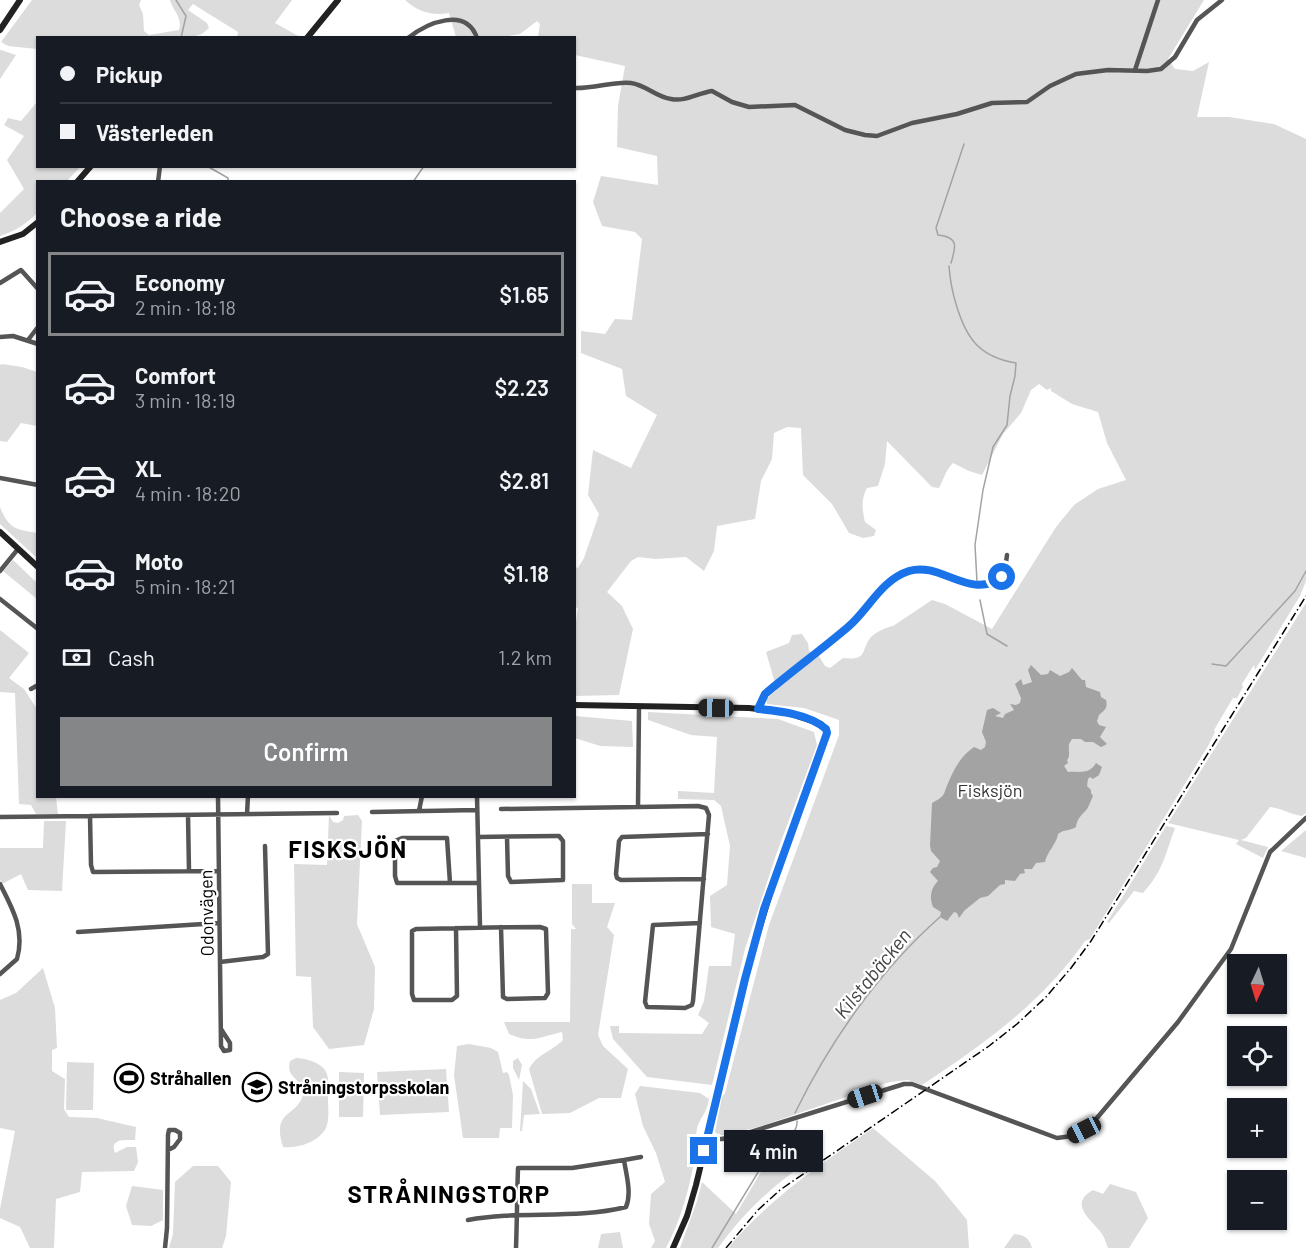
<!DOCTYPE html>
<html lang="en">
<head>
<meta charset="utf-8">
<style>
  body { margin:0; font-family:Barlow,sans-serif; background:#242831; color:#f1f3f6; height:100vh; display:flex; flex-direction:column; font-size:22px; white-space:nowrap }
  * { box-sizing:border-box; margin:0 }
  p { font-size:20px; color:#9ea1a6 }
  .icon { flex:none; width:33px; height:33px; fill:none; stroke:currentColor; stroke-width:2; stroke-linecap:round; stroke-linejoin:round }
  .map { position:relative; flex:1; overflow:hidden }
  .side { position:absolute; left:36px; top:180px; width:540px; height:618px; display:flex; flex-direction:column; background:#171b24; border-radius:0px; box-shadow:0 2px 4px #0004 }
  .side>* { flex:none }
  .guide { position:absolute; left:36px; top:36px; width:540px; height:132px; border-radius:0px; box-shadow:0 2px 4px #0004; display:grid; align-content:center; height:132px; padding:0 24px; background:#171b24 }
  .needle { width:39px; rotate:184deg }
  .buttons { position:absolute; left:1227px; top:954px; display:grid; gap:12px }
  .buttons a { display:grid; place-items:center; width:60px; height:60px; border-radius:0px; background:#171b24; box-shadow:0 2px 4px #0004; font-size:30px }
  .end { position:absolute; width:27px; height:27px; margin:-14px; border:8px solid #1a73e8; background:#fff; box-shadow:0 0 0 3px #fff }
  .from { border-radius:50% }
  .bubble { position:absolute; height:42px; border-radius:0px; background:#171b24; box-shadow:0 2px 4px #0004; font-size:20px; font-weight:600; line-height:42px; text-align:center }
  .car { position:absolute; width:18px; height:36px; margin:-18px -9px; border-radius:8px; box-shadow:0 0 4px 2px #0007; background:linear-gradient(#222 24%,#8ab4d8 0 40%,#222 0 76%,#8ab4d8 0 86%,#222 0) }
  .guide b { display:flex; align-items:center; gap:21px; height:57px; font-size:22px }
  .guide b+b { border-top:2px solid #363941 }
  .guide i { width:15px; height:15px; background:#f1f3f6 }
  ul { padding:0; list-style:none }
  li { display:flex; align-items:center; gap:18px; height:84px; margin:0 12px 9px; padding:0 12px; border:3px solid transparent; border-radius:0px }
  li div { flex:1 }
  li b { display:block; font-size:22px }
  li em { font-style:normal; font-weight:600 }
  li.current { border-color:#858687 }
  li>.icon { width:54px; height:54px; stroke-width:1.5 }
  h2 { padding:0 24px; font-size:27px; line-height:72px }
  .pay { display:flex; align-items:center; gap:15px; height:66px; padding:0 24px; font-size:22px }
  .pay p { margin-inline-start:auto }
  .primary-button { display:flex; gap:12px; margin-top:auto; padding:12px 24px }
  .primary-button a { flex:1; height:69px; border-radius:0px; background:#858687; color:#fff; font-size:24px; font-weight:600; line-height:69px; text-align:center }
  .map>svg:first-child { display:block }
  .green { fill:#dcdcdc }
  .water { fill:#a3a3a3 }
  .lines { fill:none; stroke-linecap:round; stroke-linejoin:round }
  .stream { stroke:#a3a3a3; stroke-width:1.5 }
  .street { stroke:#555; stroke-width:4.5 }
  .secondary { stroke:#222; stroke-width:6 }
  .rail { stroke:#000; stroke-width:1.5; stroke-dasharray:9 3 1.5 3; stroke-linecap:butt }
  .route { stroke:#1a73e8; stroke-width:8 }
  .labels { text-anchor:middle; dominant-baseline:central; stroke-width:4.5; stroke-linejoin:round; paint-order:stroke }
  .park-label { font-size:18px; fill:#333; stroke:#fff }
  .street-label { font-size:18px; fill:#000; stroke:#fff }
  .poi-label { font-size:18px; font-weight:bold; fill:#000; stroke:#fff; text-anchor:start }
  .water-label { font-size:20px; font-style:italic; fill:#444; stroke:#fff }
  .district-label { font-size:24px; font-weight:bold; letter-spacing:1.5px; fill:#000; stroke:#fff }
</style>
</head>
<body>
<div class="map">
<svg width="1306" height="1248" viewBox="0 0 1306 1248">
  <rect width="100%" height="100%" fill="#fff"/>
  <path class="green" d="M 32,0 L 141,0 L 139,5 L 143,14 L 144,31 L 149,35 L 179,30 C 183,18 173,11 170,0 L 292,0 L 275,23 L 300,37 L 237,37 L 238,32 L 193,4 L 188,10 L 207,23 L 209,28 L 202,34 L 192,37 L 38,38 L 37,49 L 8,46 L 1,42 Z
    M 405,0 L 1204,0 L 1168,59 L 1175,69 L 1193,71 L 1209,62 L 1197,117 L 1229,117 L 1274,124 L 1306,139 L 1306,581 L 1300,596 L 1255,670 L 1254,665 L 1242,684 L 1243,687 L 1237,698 L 1233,698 L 1214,730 L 1215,732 L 1208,746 L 1090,939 L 1085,941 C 1042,1003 984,1044 922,1085 L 908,1080 L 890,1082 L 758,1127 L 724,1135 L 719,1135 L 715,1132 L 722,1097 L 725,1093 L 769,925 L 839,735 L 839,720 L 804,708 L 767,704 L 766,699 L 777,690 L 766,652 L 789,643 L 792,635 L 802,634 L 808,643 L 809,651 L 819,656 L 825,666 L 830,668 L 843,658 C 869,661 860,650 871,637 C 876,632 887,627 893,626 L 932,600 L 945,604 L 992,629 L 1056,527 L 1074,505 L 1098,489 L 1126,480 L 1107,443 L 1098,412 L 1072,404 L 1051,391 L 1051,388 L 1047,390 L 1039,384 L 1031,390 L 1021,413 L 1003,434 L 982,475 L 969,471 L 953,463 C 945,471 944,479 939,488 L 932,487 L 887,441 L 885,464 L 878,486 L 867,488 C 861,499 862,509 865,522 L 876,530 L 874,536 L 863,538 L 849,533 L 832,504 L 803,475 L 801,428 L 787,427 L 774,433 L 772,459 L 761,481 L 755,519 L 717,526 L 714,551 L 704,571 L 686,557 L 655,559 L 638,557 L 631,561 L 607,592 L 622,606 L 633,629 L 619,695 L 575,696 L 575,630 L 578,608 L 575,607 L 575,567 L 578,568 L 584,558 L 599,514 L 588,495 L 593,450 L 631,468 L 657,415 L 626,396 L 622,369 L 581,353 L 581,331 L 605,334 L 615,319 L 632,320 L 642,239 L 635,232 L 602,226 L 593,202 L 601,176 L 658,185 L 657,156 L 617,147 L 618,106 L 625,66 L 575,55 L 574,38 L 538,37 L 540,24 L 537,21 L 520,34 L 503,37 L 456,37 L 449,13 C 432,16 418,12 405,0 Z
    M 1,50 L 16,55 L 0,79 L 0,50 Z
    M 37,102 L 38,166 L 80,167 L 67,181 L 38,182 L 37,213 C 26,224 16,231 0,236 L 0,213 L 24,189 L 7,160 L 24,136 L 4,125 L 8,118 L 21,121 Z
    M 2,364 L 22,367 L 37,372 L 37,436 L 37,426 L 21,423 L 7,442 L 0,441 L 0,365 Z
    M 0,507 C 9,529 15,529 37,533 L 37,558 L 0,524 Z
    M 13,560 L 37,583 L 37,599 L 3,571 Z
    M 1306,603 L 1306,813 L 1302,816 C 1291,815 1282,808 1270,807 L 1246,838 L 1241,840 L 1268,847 L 1263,858 L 1236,844 L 1239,840 L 1168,823 Z
    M 0,630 L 29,653 L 9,678 L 24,689 L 37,709 L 38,796 L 56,797 L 58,814 L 36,814 L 31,805 L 19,804 L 15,693 L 0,692 Z
    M 648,712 L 778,719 L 814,732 L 817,745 L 776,855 L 745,949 L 712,1085 L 647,1077 L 613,1039 L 610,1026 L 619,1026 L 619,1033 L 702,1034 L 709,1023 L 698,1015 L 704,1001 L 709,966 L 731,966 L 735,934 L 711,927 L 710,896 L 727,885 L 730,846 L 721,806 L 714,800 L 678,799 L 678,791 L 714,793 L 717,737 L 691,735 L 648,720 Z
    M 575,716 L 632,721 L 633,747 L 600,746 L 575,738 Z
    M 329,815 L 333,822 L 338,823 L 343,820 L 344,816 L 358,815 L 362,821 L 357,924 L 375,967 L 374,1009 L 364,1045 L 329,1049 L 313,1027 L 311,977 L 296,976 L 294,864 L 327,865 Z
    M 44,821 L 66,821 L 62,891 L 28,890 L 21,874 L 2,884 L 0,879 L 0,848 L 43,848 Z
    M 1166,826 L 1175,828 C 1165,855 1163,871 1143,893 L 1134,891 L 1109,923 L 1107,922 Z
    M 1306,830 L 1306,858 L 1281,851 Z
    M 572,884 L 592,884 L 592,903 L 615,903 L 607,927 L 614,935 L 598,1035 L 603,1046 L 628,1069 L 621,1098 L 599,1098 L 570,1113 L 542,1114 L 529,1069 C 537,1054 551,1052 563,1040 L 562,1032 C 539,1037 532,1044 509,1034 L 504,1022 L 570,1022 L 571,929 L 576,929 L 572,924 Z
    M 43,968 L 55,1008 L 57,1048 L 52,1050 L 52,1071 L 65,1079 L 64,1109 L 69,1117 L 97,1118 L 136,1127 L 135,1140 C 125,1140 109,1138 115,1153 L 127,1147 L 136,1147 L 138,1162 L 134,1171 L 82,1172 L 80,1192 L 56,1199 L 54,1248 L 30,1248 L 20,1227 L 0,1218 L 0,1209 L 15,1131 L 0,1128 L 0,1000 L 16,993 Z
    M 469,1044 L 491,1048 L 498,1052 L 503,1073 L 507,1072 L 509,1075 L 513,1095 L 512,1128 L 500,1128 L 499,1138 L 463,1138 L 454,1075 L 457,1046 Z
    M 296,1058 C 305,1058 319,1062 325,1070 C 330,1078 328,1089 328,1098 C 328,1108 330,1121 325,1130 C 317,1142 297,1149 283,1147 C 270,1106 302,1119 304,1088 C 297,1078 286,1076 290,1061 Z
    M 518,1058 L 522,1065 L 519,1080 L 513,1068 L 513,1061 Z
    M 67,1062 L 94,1063 L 93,1110 L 66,1110 Z
    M 446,1069 L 449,1112 L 380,1115 L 377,1072 Z
    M 339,1072 L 364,1073 L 363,1117 L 339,1117 Z
    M 523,1081 L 531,1089 L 540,1114 L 524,1115 L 522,1131 L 520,1131 Z
    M 640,1086 L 700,1093 L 709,1099 C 707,1114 698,1120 697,1129 C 695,1138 696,1148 695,1158 C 689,1189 681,1220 666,1248 L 651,1248 L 655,1241 L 649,1224 L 651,1194 L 665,1182 L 656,1153 L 643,1126 L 635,1094 Z
    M 873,1128 L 935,1181 L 967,1220 L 969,1248 L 728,1248 C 769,1199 821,1164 873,1128 Z
    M 770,1157 C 790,1168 793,1160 812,1159 C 775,1183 744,1212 718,1248 L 680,1248 L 697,1201 L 702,1182 L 736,1214 Z
    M 193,1166 L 218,1166 L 231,1182 L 226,1236 L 222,1248 L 169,1248 L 173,1234 L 175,1182 Z
    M 1110,1184 L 1136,1192 L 1148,1218 L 1129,1248 L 1108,1248 C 1106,1244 1105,1238 1102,1234 C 1095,1222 1066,1205 1093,1190 L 1103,1194 Z
    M 132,1186 L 163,1190 L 163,1220 L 151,1226 L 132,1225 L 126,1206 Z
    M 620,1232 L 623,1248 L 598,1248 L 601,1234 Z
    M 1014,1234 C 1025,1235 1029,1238 1032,1248 L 1004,1248 Z"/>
  <path class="water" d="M 1031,665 L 1041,675 L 1048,674 L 1050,670 L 1060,676 L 1069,672 L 1072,668 L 1082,680 L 1085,680 L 1086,687 L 1100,692 L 1101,697 L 1106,700 C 1108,708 1105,710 1099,715 L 1097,721 L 1099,725 L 1106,727 L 1100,737 L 1107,744 L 1101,747 L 1093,742 L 1085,742 L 1081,739 L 1072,739 L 1069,744 C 1068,750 1071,755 1067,760 L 1068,763 L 1064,766 L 1068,772 C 1080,771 1089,775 1096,763 L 1102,767 L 1099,775 L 1093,779 L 1090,777 L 1088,779 L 1087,786 L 1091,790 L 1091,793 L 1093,796 C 1091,800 1089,806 1087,809 C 1082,815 1077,818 1076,827 C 1070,831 1064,829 1058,834 C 1057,843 1047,852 1045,862 L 1036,863 L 1032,869 L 1024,869 L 1025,873 L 1020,874 L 1015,881 L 1005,880 L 1005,884 L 1000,885 L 988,896 L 980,898 L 965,910 L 959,918 L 957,913 L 954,912 L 947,921 L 940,917 L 941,912 L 933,907 C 929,897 931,888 938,881 L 930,872 L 933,868 L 937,867 L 940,861 L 931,851 L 930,845 L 932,803 C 937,800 943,798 945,791 C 951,775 958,758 974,747 L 981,750 L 985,747 L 986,742 L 982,732 L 987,710 L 993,708 L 1001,713 L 995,716 L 1003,718 L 1005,714 L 1014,710 L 1010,704 L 1016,705 L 1020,703 L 1021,698 L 1015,684 L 1021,679 L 1023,685 L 1032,682 L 1028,670 Z"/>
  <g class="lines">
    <path class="stream" d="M 176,0 L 186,16 L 181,38
      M 207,166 L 228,178 L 228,182
      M 413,182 L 424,166
      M 951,263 C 956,247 959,237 938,235 L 936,228 L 964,144
      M 949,266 C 950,280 952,291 956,304 C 966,338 979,357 1016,363 L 1015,376 L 1010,396 L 1007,425 L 993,447 L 983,490 L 975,545 L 977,582
      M 980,600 L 987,634 L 1007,646
      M 1212,664 L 1226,666 L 1295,591 L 1306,571
      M 795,1113 C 830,1041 880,970 940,917
      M 712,1248 L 774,1146 C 784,1141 798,1134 797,1121"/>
    <path class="street" d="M 408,38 C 427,23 466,6 477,38
      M 1135,70 L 1158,0
      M 574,88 C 594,89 613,81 631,83 C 646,85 656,97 671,99 C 685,102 698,93 712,91 L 732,102 L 749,107 L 795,105 L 845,130 L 865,135 L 877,136 L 912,123 L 957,114 L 992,103 L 1027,102 L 1050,86 L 1076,74 L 1108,70 L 1147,71 L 1161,69 L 1175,57 L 1197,20 L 1222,0
      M 158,182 L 160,166
      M 0,283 L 21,270 L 38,289
      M 0,337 L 13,336 L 38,344
      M 28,340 L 38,327
      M 0,478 L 38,485
      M 0,571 L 18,549
      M 0,599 L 38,629
      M 31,689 L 38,685
      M 639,706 L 638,807 L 698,806 L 706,808 L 709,815 L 693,1001 L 692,1005 L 685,1008 L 647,1007 L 645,1002 L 653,925 L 700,923
      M 758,709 L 765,694 C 792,671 821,650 848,627 C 869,609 881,580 909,571 C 941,561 971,601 1002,577 L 1005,570 L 1007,555
      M 218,796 L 221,1046 L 224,1051 L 230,1050 L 230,1043 L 221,1029
      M 477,796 L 480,927
      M 501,809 L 638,807
      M 419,811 L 422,796
      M 372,812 L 477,810
      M 247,814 L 248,796
      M 188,815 L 189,871
      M 0,817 L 90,816
      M 478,837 L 557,836 L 559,836 L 563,841 L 563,880 L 511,882 L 508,876 L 507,837
      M 218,871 L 93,872 L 91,865 L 90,816 L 337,813
      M 704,879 L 621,880 L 617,878 L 616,874 L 619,841 L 622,837 L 708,834
      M 450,883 L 447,838 L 402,838 L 395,841 L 395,876 L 397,883 L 479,883
      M 0,884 C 13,909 25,931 17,959 L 0,974
      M 456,928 L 457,996 L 452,1000 L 414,1000 L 412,994 L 412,931 L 416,929 C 457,928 499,927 540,927 L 546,929 L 548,993 L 545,998 L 507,999 L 503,997 L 501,927
      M 78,932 L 219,923
      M 220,962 L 263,957 L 268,954 L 265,846
      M 707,1139 L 722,1139 L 741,1135 L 904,1084 L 912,1084 L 1057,1138 L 1072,1136 L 1091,1125 L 1178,1022 L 1231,949 L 1270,852 L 1306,818
      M 624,1160 L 641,1157
      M 468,1220 C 520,1210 574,1220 626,1207 C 632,1193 626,1174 624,1160 L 572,1168 L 518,1168 C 517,1195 517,1221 516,1248
      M 165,1248 L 167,1228 L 168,1135 L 169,1130 L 175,1130 L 180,1133 L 180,1139 L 174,1147 L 168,1150"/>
    <path class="secondary" d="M 0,30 L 20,0
      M 307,38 L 338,0
      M 77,182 L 91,166
      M 0,242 L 23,234 L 38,222
      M 0,532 L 38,567
      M 574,705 L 749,708 L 785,712 L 821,724 L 826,729 L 827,733 L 772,887 L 751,956 L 696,1185 L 687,1216 L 673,1248"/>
    <path class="rail" d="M 726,1248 L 758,1210 L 780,1190 L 989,1046 L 1017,1024 L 1046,997 L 1071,968 L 1091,941 L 1306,596"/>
  </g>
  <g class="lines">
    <path class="route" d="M 704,1151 L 745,979 L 764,909 L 827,733 L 826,729 C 809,714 779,711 758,709 L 765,694 C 792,671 821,650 848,627 C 869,609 881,580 909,571 C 941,561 970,601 1002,577"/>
  </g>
  <defs>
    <g id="stadium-ring" transform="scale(1.5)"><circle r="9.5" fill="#fff" stroke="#000" stroke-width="1.5"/><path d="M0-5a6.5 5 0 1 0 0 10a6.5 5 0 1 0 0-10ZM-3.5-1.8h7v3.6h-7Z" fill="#000"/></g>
    <g id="school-ring" transform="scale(1.5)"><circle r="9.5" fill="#fff" stroke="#000" stroke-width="1.5"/><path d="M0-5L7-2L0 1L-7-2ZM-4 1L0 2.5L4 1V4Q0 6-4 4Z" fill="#000"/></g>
  </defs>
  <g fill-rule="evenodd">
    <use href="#stadium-ring" x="129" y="1078"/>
    <use href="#school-ring" x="257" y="1087"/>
  </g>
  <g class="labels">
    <g class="park-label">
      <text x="990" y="790">Fisksjön</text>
    </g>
    <g class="street-label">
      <text transform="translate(206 913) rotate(-91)">Odonvägen</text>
    </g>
    <g class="poi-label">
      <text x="150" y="1078">Stråhallen</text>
      <text x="278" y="1087">Stråningstorpsskolan</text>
    </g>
    <g class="water-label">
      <text transform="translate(872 973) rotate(-51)">Kilstabäcken</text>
    </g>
    <g class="district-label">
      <text x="348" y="848">FISKSJÖN</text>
      <text x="449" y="1193">STRÅNINGSTORP</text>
    </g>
  </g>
</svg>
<div class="buttons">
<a><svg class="needle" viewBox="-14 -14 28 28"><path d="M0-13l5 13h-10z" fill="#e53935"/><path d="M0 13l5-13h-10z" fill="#9ea1a6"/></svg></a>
<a><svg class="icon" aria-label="locate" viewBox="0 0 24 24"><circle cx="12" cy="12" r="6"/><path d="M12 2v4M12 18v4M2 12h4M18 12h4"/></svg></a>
<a>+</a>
<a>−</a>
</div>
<i class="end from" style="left:1002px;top:577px"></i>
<i class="end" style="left:704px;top:1151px"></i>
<div class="bubble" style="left:724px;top:1130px;width:99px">4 min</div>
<i class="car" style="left:716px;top:708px;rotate:271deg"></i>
<i class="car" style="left:865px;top:1096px;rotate:252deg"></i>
<i class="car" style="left:1084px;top:1130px;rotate:243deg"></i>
<div class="guide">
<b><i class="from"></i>Pickup</b>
<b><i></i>Västerleden</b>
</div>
<section class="side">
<h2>Choose a ride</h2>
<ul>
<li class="current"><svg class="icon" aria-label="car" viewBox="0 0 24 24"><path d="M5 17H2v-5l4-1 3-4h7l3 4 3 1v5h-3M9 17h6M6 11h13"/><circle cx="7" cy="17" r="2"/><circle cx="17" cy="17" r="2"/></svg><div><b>Economy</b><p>2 min · 18:18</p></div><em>$1.65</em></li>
<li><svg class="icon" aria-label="car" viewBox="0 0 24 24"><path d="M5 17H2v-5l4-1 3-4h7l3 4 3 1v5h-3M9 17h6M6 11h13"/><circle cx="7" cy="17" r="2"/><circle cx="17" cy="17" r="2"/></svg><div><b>Comfort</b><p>3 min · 18:19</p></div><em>$2.23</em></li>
<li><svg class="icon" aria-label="car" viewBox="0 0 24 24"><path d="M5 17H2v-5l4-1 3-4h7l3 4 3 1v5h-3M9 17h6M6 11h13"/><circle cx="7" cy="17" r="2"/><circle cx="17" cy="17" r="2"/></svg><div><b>XL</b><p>4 min · 18:20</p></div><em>$2.81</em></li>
<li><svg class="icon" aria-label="car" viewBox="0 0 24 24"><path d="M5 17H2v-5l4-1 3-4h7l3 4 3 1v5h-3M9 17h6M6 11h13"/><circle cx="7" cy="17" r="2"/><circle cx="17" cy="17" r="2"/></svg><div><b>Moto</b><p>5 min · 18:21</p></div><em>$1.18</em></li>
</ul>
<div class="pay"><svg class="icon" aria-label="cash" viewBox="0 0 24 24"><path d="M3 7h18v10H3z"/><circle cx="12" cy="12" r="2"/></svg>Cash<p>1.2 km</p></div>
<div class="primary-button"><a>Confirm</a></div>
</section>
</div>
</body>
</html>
